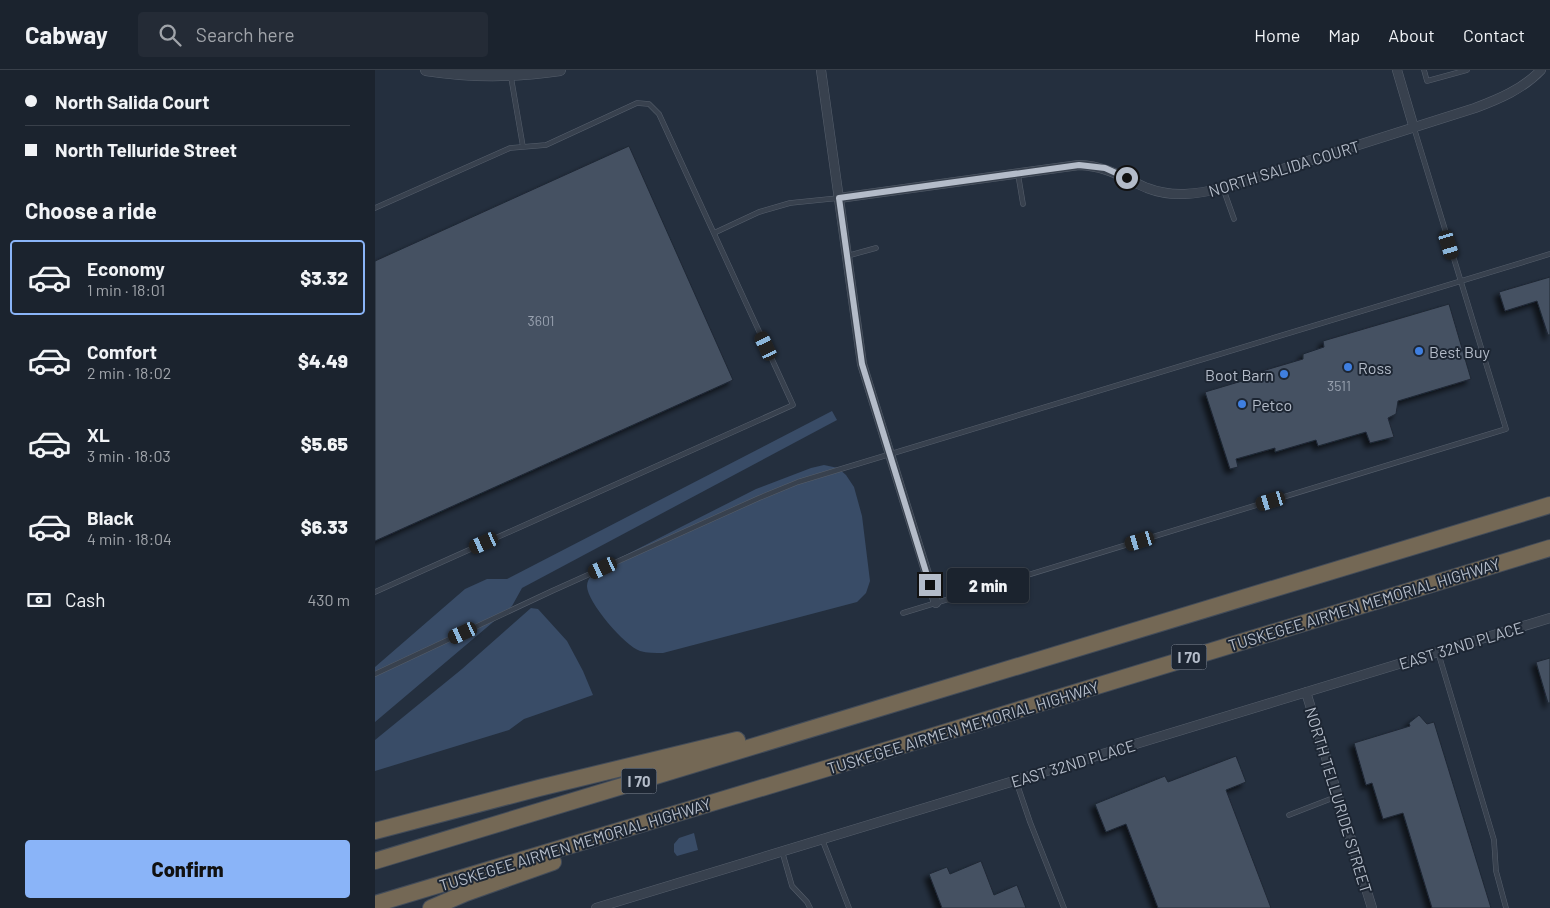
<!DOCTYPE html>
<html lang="en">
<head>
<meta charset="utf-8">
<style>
  body { margin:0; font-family:Barlow,sans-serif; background:#242b36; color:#f1f3f6; height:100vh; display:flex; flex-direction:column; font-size:19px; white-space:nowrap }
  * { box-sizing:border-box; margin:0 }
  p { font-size:16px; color:#a0a4aa }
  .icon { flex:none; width:28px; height:28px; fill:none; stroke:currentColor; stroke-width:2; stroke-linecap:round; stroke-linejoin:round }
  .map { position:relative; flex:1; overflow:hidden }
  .panel { display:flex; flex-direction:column; background:#1b232e; width:375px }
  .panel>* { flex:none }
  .hud { display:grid; align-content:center; height:110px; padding:0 25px; background:#1b232e }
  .end { position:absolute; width:22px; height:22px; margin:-11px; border:6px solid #b4bcc9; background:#111; box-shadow:0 0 0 2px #111 }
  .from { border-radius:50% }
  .bubble { position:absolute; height:35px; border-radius:5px; background:#1b232e; box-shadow:0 1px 4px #0004,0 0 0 1px #39404a; font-size:16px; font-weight:800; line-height:35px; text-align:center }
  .car { position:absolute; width:15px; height:30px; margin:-15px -8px; border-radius:6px; box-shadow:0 0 4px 1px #0007; background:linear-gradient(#222 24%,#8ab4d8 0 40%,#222 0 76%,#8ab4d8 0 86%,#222 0) }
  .hud b { display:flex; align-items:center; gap:18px; height:48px; font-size:19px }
  .hud b+b { border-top:1px solid #39404a }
  .hud i { width:12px; height:12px; background:#f1f3f6 }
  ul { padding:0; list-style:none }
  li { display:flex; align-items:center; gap:15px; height:75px; margin:0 10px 8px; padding:0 15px; border:2px solid transparent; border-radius:5px }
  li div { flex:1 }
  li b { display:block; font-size:19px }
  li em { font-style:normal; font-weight:800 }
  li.on { border-color:#8ab4f8 }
  li>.icon { width:45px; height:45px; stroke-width:1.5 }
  h2 { padding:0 25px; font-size:22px; line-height:60px }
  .pay { display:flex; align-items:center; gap:12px; height:55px; padding:0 25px; font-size:19px }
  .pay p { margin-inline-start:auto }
  .button { display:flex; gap:10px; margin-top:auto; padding:10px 25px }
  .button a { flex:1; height:58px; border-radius:5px; background:#8ab4f8; color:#111; font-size:20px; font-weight:800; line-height:58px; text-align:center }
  header { display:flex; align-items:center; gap:30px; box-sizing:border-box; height:70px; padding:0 25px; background:#1b232e; border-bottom:1px solid #39404a }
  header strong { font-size:24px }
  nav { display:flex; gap:28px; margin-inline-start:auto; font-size:18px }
  .search { width:350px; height:45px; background:#242b36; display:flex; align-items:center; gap:12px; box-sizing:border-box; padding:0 18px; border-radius:5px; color:#a0a4aa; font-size:19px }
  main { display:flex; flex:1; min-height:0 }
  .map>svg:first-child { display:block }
  .water { fill:#394c67 }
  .building { fill:#455162; stroke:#1f2835; filter:url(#shadow) }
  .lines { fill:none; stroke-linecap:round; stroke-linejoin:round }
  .service-casing { stroke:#565f6c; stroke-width:5.5 }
  .minor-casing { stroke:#565f6c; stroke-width:10 }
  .tertiary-casing { stroke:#565f6c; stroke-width:12 }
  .motorway-casing { stroke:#434c59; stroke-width:18 }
  .service { stroke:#38414e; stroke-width:4.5 }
  .minor { stroke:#38414e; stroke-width:9 }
  .tertiary { stroke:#38414e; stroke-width:11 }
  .motorway { stroke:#746855; stroke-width:16 }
  .route { stroke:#b4bcc9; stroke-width:6 }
  .shop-dot { fill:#3f7fe0; stroke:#1d2633; stroke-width:2 }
  .labels { text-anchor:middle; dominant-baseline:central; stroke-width:4; stroke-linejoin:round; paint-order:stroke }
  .number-label { font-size:14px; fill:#98a1af }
  .shield { fill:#1d2633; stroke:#878f9c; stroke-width:1 }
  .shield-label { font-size:15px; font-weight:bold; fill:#b4bcc9 }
  .street-label { font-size:16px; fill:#b4bcc9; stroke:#1d2633 }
  .poi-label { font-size:16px; fill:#b4bcc9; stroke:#1d2633; text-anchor:start }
</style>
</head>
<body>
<header>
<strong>Cabway</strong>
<div class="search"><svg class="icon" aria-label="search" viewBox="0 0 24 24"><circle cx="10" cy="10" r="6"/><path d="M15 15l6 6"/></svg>Search here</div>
<nav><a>Home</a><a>Map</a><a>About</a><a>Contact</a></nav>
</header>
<main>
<section class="panel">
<div class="hud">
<b><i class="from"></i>North Salida Court</b>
<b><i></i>North Telluride Street</b>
</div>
<h2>Choose a ride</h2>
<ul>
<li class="on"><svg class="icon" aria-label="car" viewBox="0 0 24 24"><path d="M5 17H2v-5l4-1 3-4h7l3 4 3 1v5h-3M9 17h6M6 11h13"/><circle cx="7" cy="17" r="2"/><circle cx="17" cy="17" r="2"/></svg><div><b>Economy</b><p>1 min · 18:01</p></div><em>$3.32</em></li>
<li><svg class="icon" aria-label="car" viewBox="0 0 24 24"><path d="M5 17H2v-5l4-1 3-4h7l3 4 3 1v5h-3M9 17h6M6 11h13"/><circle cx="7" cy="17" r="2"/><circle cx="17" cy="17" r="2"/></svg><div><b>Comfort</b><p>2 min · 18:02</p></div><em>$4.49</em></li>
<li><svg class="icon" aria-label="car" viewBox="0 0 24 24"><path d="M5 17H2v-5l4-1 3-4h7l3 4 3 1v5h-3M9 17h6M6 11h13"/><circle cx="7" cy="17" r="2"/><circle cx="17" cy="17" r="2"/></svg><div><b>XL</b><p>3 min · 18:03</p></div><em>$5.65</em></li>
<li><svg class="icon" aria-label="car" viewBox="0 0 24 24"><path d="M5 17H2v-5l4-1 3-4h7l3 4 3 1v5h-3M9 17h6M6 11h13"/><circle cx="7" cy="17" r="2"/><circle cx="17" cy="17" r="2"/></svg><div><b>Black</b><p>4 min · 18:04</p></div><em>$6.33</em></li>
</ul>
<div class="pay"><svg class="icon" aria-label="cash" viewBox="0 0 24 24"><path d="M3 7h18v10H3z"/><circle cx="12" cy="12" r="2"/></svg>Cash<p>430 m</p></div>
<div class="button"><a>Confirm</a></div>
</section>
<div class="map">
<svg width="1175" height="838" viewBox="0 0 1175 838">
  <defs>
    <filter id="shadow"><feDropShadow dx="-4.5" dy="4.5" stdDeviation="2.5" flood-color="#0009"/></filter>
  </defs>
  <rect width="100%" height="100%" fill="#242f3e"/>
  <path class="water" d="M 457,341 L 462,350 L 147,518 L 137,536 L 0,652 L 0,597 L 90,519 L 112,509 L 132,509 Z
    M 449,395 L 463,398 L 471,405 L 479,417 L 487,446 L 495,511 L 491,523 L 482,532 L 288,583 C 280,583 272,583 265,581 C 250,576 212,532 212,516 C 212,508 219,503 225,498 L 381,419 L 436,398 Z
    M 156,538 L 163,539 L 192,571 L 208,601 L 218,625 L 149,649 L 134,660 L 0,701 L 0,670 L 87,599 Z
    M 319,763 L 323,780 L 302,786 L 299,782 L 299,774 L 304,768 Z"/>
  <path class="building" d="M 254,76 L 358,310 L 0,471 L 0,191 Z
    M 1175,207 L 1175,265 L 1173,265 L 1162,231 L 1130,241 L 1124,222 Z
    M 1074,234 L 1096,309 L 1023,331 L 1021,344 L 1013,348 L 1019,367 L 995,373 L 991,362 L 943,376 L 941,370 L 900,382 L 900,378 L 861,389 L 863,397 L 855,399 L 830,322 L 877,308 L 877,304 L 928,289 L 928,284 L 949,277 L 948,271 Z
    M 1175,588 L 1175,633 L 1173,633 L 1161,592 Z
    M 1044,645 L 1052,654 L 1059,652 L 1116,838 L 1057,838 L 1028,743 L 1008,749 L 997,713 L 991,715 L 979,673 L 1035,656 L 1034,653 Z
    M 861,686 L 871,712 L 851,720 L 896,838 L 783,838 L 751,754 L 731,762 L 720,734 L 790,706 L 793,712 Z
    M 606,791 L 619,825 L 642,815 L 651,838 L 567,838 L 554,804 L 572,797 L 575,804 Z"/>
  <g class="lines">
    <g class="service-casing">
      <path id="service" d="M 1049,0 L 1052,11 L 1092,0
        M 136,7 L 148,77
        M 643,104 L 648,134
        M 848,118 L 859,149
        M 0,138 L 135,78 L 171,75 L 262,33 L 274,34 L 284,44 L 418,335 L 0,522
        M 339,163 L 384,142 L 415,133 L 464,128
        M 472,186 L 501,178
        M 528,543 L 1131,359 L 1039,58
        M 1063,582 L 1119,770 L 1121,801 L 1131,838
        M 0,604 L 177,521 L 384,428 L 423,412 L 1175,184
        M 641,711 L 655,752 L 689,838
        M 914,745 L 963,726
        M 447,769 L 474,838
        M 407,781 L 417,816 L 432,832 L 435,838"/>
    </g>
    <g class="minor-casing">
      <path id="minor" d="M 446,0 L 487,294 L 561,533
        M 1022,0 L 1039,58
        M 464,128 L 704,95 C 732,96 748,108 772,118 C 798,128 822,124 848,118 L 1100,38 C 1124,29 1148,19 1166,0
        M 931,622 L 997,838
        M 221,838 L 1175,548"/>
    </g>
    <g class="tertiary-casing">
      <path id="tertiary" d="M 51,0 C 98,7 137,7 185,0"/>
    </g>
    <g class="motorway-casing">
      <path id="motorway" d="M 0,761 L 164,718 L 362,670
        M 0,791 L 1175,435
        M 0,834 L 453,698 L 1175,478
        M 56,838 L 91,823 L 178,792"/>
    </g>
    <use href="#service" class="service"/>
    <use href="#minor" class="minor"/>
    <use href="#tertiary" class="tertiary"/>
    <use href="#motorway" class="motorway"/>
  </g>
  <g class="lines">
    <path class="route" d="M 555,515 L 487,294 L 464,128 L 704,95 L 730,98 L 752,108"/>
  </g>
  <g class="shop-dot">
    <circle cx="1044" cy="281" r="5"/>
    <circle cx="973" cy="297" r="5"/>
    <circle cx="909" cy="304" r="5"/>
    <circle cx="867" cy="334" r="5"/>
  </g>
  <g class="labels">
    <g class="number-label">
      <text x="166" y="250">3601</text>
      <text x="964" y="315">3511</text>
    </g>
    <g class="shield">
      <rect x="796.5" y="574.5" width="35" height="25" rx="4"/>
      <rect x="246.5" y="698.5" width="35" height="25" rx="4"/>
    </g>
    <g class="shield-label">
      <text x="814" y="587">I 70</text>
      <text x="264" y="711">I 70</text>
    </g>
    <g class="street-label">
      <text transform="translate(909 98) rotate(-17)">NORTH SALIDA COURT</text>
      <text transform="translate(989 534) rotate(-17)">TUSKEGEE AIRMEN MEMORIAL HIGHWAY</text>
      <text transform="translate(1086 575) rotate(-17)">EAST 32ND PLACE</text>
      <text transform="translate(588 657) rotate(-17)">TUSKEGEE AIRMEN MEMORIAL HIGHWAY</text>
      <text transform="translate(698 693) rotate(-17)">EAST 32ND PLACE</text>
      <text transform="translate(964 730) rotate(73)">NORTH TELLURIDE STREET</text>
      <text transform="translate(200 774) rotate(-17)">TUSKEGEE AIRMEN MEMORIAL HIGHWAY</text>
    </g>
    <g class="poi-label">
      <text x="1054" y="281">Best Buy</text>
      <text x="983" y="297">Ross</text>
      <text x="899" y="304" text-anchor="end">Boot Barn</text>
      <text x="877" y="334">Petco</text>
    </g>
  </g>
</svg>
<i class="end from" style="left:752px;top:108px"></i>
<i class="end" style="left:555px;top:515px"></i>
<div class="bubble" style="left:572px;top:498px;width:82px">2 min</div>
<i class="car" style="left:1074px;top:175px;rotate:163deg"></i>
<i class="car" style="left:391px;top:276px;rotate:335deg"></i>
<i class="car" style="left:896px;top:431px;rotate:253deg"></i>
<i class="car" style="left:765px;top:471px;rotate:253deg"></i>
<i class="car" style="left:109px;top:473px;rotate:246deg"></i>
<i class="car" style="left:228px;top:498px;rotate:245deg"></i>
<i class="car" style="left:88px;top:563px;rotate:245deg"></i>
</div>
</main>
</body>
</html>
